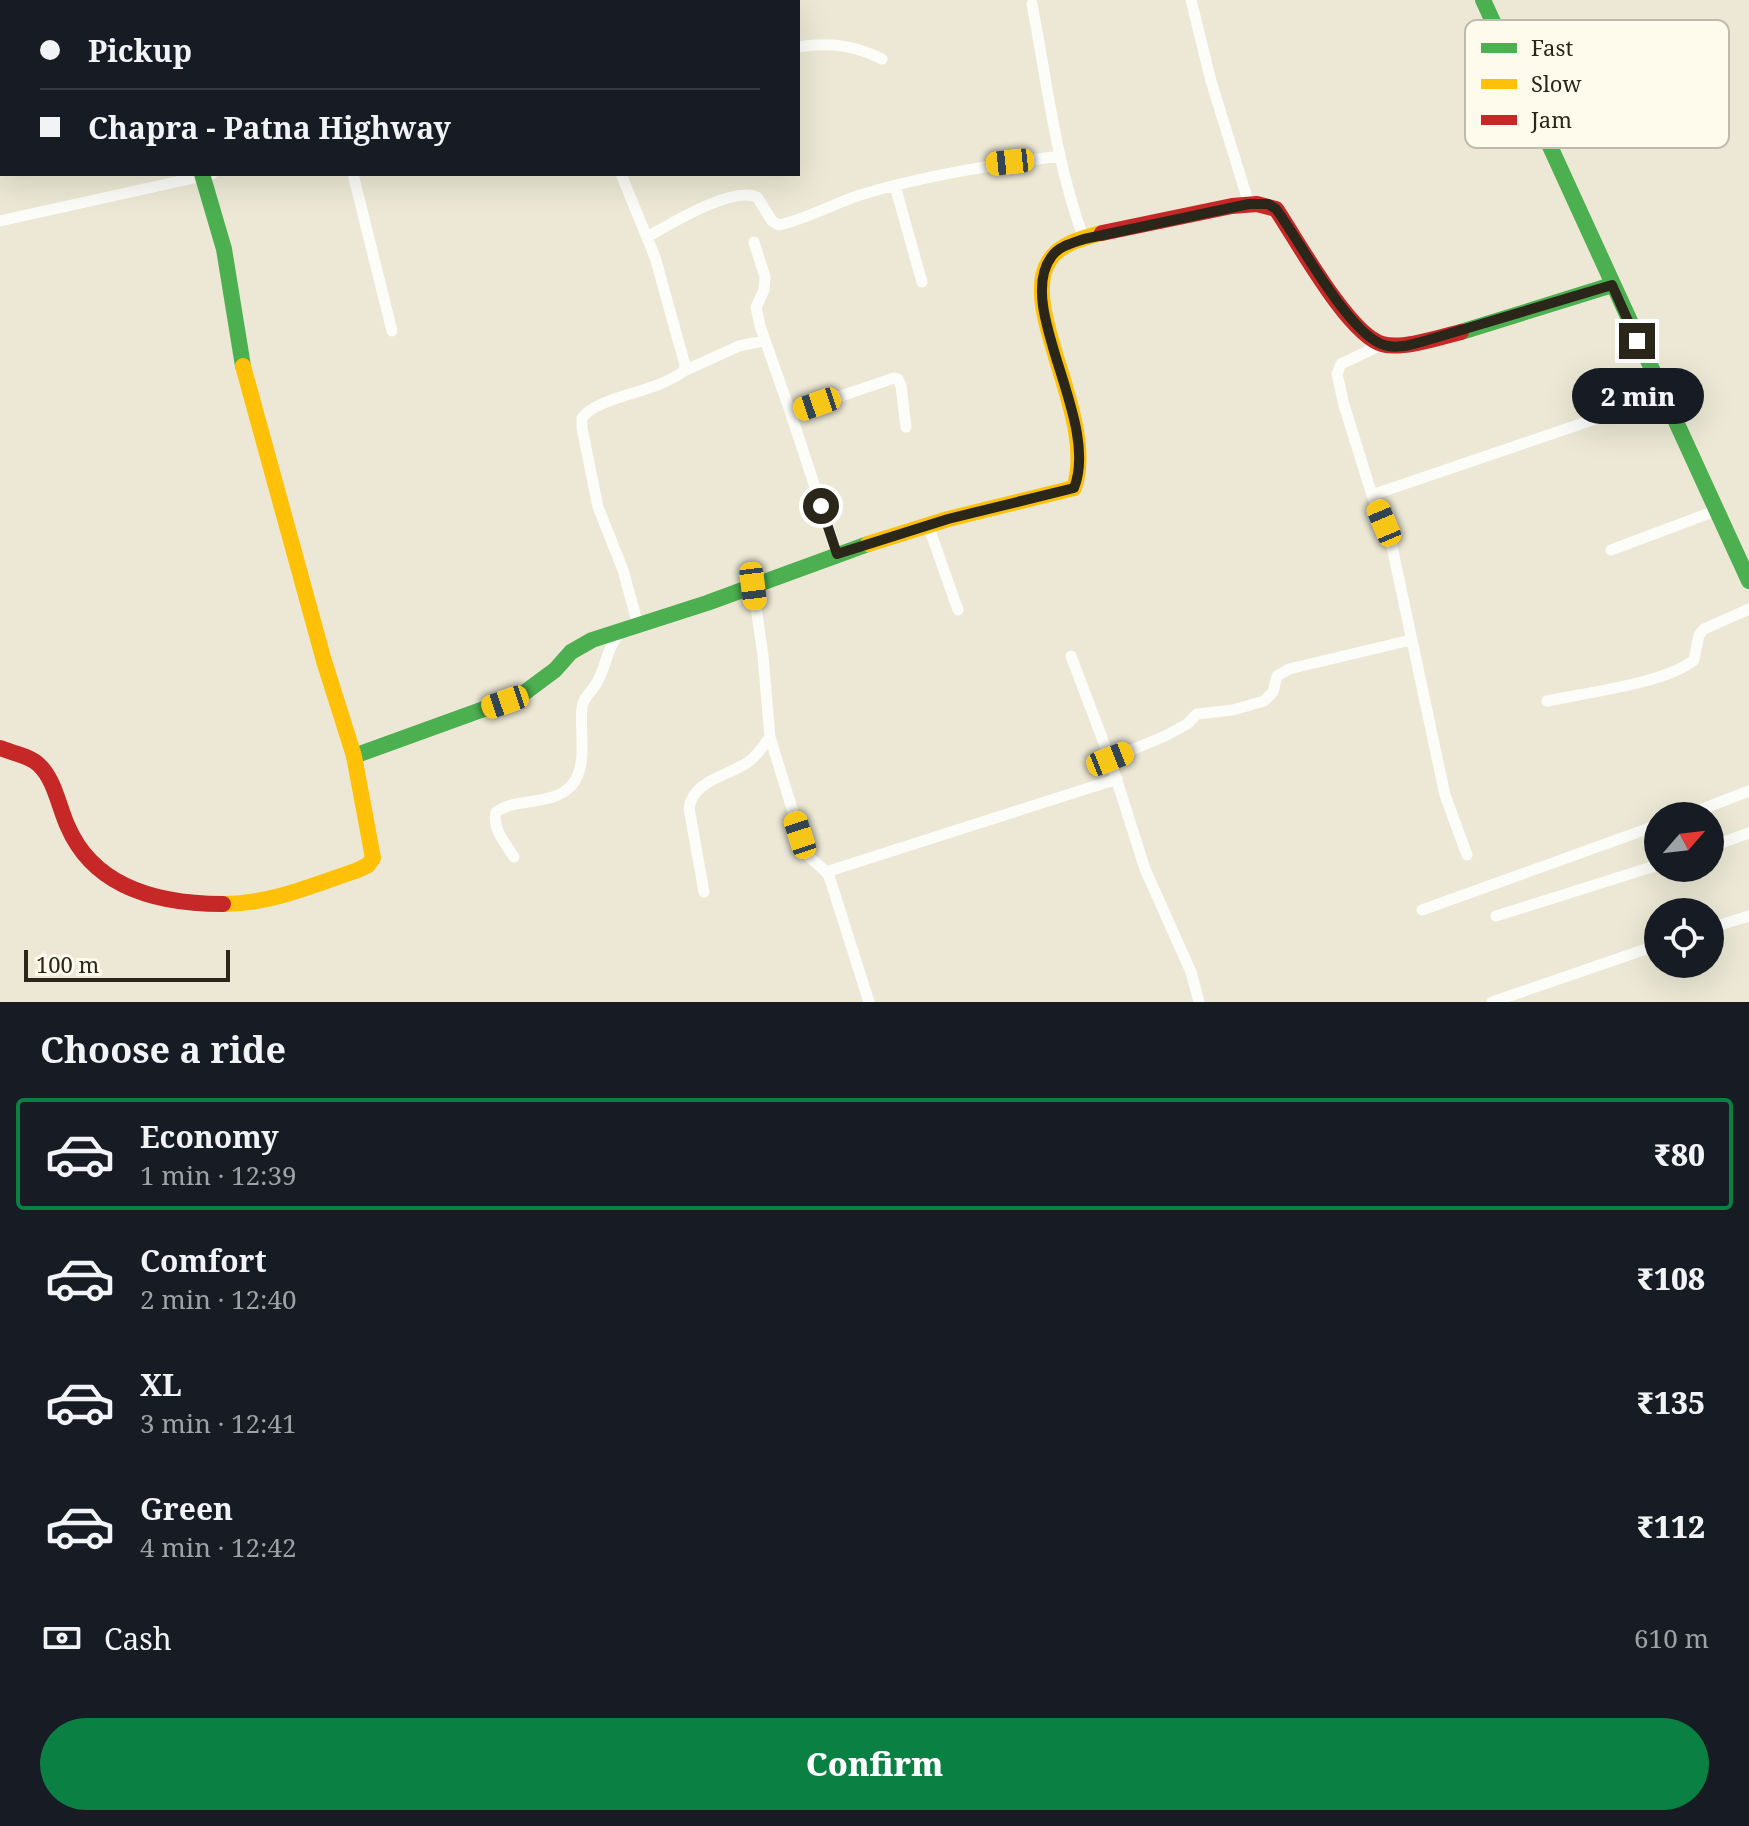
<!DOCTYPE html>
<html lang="en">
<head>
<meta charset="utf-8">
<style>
  body { margin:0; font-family:"Noto Serif",serif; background:#20242c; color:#f1f3f6; height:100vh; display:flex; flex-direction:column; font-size:30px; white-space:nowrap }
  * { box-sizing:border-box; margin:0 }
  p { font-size:26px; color:#9ea1a6 }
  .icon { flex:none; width:44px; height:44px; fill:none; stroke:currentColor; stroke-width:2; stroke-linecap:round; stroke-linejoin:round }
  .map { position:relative; height:1002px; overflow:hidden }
  .drawer { display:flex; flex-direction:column; background:#171b24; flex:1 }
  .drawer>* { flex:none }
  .guide { position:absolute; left:0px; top:0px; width:800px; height:176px; box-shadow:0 8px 32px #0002; display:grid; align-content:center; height:176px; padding:0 40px; background:#171b24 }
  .needle { width:52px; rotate:62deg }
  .controls { position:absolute; left:1644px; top:802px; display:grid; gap:16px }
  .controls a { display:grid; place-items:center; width:80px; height:80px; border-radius:50%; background:#171b24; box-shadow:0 8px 32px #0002; font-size:40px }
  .scale { position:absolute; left:24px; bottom:20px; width:206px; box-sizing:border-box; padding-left:8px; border:4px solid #2a271a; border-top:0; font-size:22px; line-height:28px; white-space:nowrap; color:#2a271a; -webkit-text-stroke:6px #fefbed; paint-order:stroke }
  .end { position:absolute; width:36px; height:36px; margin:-18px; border:10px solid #2a271a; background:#fff; box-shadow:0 0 0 4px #fff }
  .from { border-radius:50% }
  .bubble { position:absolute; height:56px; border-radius:28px; background:#171b24; box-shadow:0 8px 32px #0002; font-size:26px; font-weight:800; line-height:56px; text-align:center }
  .car { position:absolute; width:24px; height:48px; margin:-24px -12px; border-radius:10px; box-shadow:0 0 6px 2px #0007; background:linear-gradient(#f5c518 24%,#345 0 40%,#f5c518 0 76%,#345 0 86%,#f5c518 0) }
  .guide b { display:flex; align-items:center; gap:28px; height:76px; font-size:30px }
  .guide b+b { border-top:2px solid #363941 }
  .guide i { width:20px; height:20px; background:#f1f3f6 }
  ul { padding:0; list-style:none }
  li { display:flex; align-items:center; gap:24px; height:112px; margin:0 16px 12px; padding:0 24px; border:4px solid transparent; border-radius:8px }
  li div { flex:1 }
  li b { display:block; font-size:30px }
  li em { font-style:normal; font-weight:800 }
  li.current { border-color:#0b8043 }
  li>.icon { width:72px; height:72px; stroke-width:1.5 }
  h2 { padding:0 40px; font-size:36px; line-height:96px }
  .pay { display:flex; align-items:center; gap:20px; height:88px; padding:0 40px; font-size:30px }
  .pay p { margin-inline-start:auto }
  .button { display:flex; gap:16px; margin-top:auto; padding:16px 40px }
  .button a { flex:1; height:92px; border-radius:48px; background:#0b8043; color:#fff; font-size:32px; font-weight:800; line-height:92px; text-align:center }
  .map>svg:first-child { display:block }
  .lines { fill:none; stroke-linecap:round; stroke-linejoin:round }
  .street { stroke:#fcfcf9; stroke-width:11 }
  .fast { stroke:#4caf50; stroke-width:16 }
  .slow { stroke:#ffc107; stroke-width:16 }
  .jam { stroke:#c62828; stroke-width:16 }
  .route { stroke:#2a271a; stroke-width:10 }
  .key { fill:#fefbed; stroke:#bebbae; stroke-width:2 }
  .key-label { font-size:22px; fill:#2a271a }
</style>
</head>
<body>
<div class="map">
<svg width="1749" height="1002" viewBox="0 0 1749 1002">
  <rect width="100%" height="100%" fill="#ece8d5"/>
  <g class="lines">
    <path class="street" d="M 137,0 L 138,2
      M 294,0 L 295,2
      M 1191,0 L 1211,81 L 1249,204
      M 625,2 L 625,0
      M 1032,4 C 1047,82 1056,164 1084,239
      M 0,33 L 2,33
      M 798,47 C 829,42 854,45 882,59
      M 353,174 L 392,331
      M 621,174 L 655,257 L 685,365 L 684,371 C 656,393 598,396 582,418 L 582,428 L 598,507 L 623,570 L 638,625
      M 895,186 L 922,282
      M 0,221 L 212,174
      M 647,237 C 671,224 731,186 757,197 L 772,221 L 779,225 C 807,219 833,204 860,195 C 926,175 993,165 1060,156
      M 754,242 L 765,277 L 764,290 L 756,307 L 760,326 L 790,411 L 837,554
      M 1381,345 L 1341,364 L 1337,374 L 1344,405 L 1372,495 L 1391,542 L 1445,795 L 1467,855
      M 684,371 L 739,346 L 764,341
      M 791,413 L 894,378 L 898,379 L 901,386 L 906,427
      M 1372,495 L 1663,396
      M 928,525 L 958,610
      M 1611,550 L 1715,511
      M 753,586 L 763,656 L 770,737 L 805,851 C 811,862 822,865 829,876 L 869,1002
      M 1071,656 L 1110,759 L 1145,869 L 1191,972 L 1199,1002
      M 1547,701 C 1584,693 1667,683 1694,660 L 1699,635 L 1704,629 L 1749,609
      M 1110,759 L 1165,736 L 1187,724 L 1197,714 L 1233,710 L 1264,701 L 1273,692 L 1277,676 L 1289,669 L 1411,640
      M 1684,816 L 1749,791
      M 1710,847 L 1749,833
      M 514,857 C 506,844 492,829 496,812 C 518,797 552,806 571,786 C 589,767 579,731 582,708 C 583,698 589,695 594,687 C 607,670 605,648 621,632
      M 826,872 L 1117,779
      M 704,892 L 689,808 C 693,780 729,776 748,762 C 757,756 764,745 770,737
      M 1422,910 L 1658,825
      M 1496,916 L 1658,865
      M 1710,928 L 1749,916
      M 1492,1002 L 1658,945"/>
    <path class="fast" d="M 1483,0 L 1749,581
      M 202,174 L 224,249 L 243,366
      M 1461,332 L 1612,285
      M 354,756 L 520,696 L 555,670 L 571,652 L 592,640 L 707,603 L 868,544"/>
    <path class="slow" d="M 868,544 L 948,519 L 1074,488 C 1098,418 1018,309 1049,261 C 1060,243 1084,238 1102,233
      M 223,904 C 271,904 313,885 358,870 L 368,865 L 373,858 L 354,756 L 324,661 L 243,366"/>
    <path class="jam" d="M 1102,233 L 1232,206 L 1257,204 L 1276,209 C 1297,240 1348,334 1382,344 C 1402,350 1441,337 1461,332
      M 0,748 C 12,753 31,756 39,765 C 55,780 59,808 68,827 C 95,889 160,904 223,904"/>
  </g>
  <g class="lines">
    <path class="route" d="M 821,506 L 837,554 L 948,519 L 1074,488 C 1101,421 1013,306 1052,256 C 1059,246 1073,243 1084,239 L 1249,204 L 1268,204 L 1276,209 C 1298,238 1349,335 1384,345 C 1396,349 1409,345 1421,342 L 1612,285 L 1637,341"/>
  </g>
  <rect x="1465" y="20" width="264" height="128" rx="12" class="key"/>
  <rect x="1481" y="43" width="36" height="10" fill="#4caf50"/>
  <rect x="1481" y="79" width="36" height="10" fill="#ffc107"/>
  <rect x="1481" y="115" width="36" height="10" fill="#c62828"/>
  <g class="key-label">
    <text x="1531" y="56">Fast</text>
    <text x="1531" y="92">Slow</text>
    <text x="1531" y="128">Jam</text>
  </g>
</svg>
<div class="controls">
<a><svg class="needle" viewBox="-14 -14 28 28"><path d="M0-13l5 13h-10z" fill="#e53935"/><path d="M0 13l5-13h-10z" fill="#9ea1a6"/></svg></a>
<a><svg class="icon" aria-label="locate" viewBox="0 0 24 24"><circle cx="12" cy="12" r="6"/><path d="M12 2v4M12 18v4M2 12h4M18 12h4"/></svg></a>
</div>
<div class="scale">100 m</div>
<i class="end from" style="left:821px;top:506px"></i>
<i class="end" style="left:1637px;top:341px"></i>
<div class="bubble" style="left:1572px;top:368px;width:132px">2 min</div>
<i class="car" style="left:1010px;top:162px;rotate:264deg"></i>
<i class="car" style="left:817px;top:404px;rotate:251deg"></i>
<i class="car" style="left:1384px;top:523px;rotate:337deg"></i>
<i class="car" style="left:753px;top:586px;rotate:173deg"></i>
<i class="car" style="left:505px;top:702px;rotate:251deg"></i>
<i class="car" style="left:1110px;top:759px;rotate:68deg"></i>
<i class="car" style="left:800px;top:835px;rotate:342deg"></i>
<div class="guide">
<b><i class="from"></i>Pickup</b>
<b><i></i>Chapra - Patna Highway</b>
</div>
</div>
<section class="drawer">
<h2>Choose a ride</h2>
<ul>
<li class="current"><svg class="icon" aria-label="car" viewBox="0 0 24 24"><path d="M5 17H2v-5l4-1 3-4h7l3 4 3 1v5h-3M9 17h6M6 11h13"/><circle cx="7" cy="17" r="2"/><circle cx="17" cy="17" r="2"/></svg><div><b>Economy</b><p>1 min · 12:39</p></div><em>₹80</em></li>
<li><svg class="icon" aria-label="car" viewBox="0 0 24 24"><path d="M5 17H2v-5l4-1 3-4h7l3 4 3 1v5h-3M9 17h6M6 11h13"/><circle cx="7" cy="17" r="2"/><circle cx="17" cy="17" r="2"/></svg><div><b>Comfort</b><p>2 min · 12:40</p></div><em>₹108</em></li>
<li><svg class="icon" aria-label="car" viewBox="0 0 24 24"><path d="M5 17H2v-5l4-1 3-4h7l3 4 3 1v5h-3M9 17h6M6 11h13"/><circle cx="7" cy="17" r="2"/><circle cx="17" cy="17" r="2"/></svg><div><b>XL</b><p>3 min · 12:41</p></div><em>₹135</em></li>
<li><svg class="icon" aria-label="car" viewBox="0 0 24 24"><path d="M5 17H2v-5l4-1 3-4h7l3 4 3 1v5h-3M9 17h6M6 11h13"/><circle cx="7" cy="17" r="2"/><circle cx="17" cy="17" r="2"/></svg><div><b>Green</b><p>4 min · 12:42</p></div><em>₹112</em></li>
</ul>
<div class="pay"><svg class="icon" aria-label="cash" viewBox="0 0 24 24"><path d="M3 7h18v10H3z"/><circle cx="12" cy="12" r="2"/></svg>Cash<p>610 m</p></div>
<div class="button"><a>Confirm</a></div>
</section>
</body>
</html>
